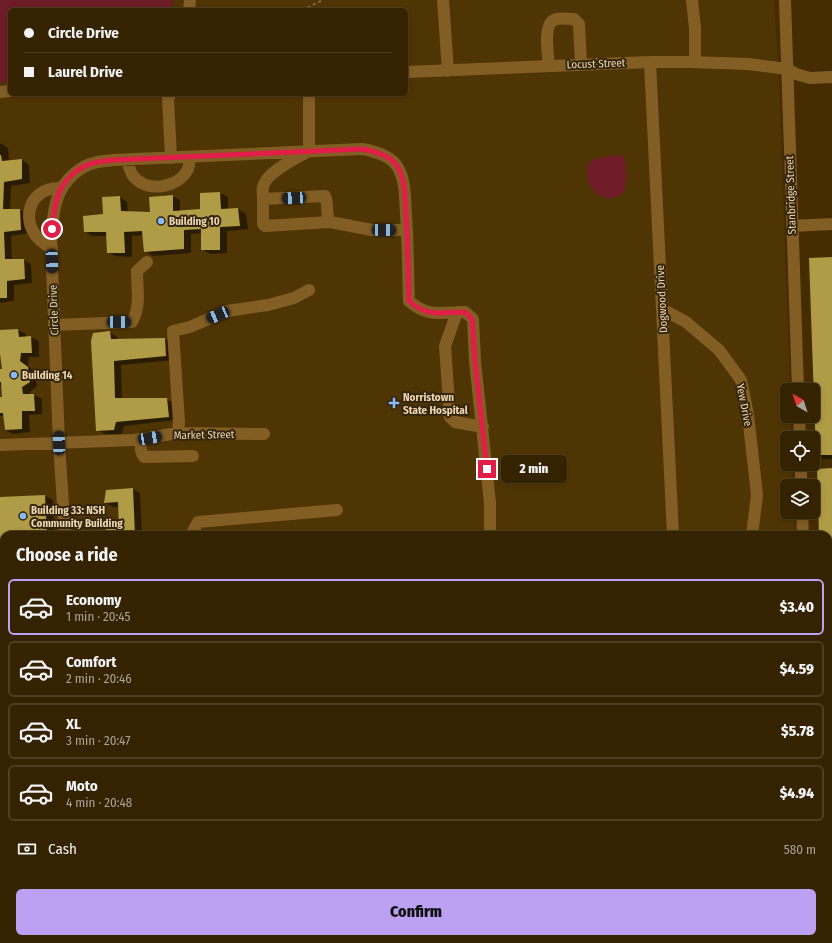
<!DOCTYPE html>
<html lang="en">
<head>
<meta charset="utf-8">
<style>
  body { margin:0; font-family:"Fira Sans Condensed",sans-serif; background:#3c2a0b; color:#f1f3f6; height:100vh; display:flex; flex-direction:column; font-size:15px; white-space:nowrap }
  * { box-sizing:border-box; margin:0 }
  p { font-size:13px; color:#a9a499 }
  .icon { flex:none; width:22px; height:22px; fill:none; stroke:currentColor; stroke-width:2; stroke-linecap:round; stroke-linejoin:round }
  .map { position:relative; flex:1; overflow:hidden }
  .details { position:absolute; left:0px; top:531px; width:832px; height:412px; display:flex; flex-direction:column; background:#342201; border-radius:12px 12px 0 0; box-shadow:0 2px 6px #0003,0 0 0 1px #4e3f23 }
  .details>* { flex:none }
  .guide { position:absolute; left:8px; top:8px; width:400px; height:88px; border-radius:6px; box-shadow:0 2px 6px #0003,0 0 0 1px #4e3f23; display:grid; align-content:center; height:88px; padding:0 16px; background:#342201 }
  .needle { width:26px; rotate:321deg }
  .buttons { position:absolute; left:780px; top:383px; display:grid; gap:8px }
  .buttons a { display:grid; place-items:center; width:40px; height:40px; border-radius:6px; background:#342201; box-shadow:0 2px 6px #0003,0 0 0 1px #4e3f23; font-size:20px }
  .end { position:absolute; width:18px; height:18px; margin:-9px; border:5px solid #e11d48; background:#fff; box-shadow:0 0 0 2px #fff }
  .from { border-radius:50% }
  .bubble { position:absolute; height:28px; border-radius:6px; background:#342201; box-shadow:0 2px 6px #0003,0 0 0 1px #4e3f23; font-size:13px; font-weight:800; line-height:28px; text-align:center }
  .car { position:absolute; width:12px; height:24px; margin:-12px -6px; border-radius:5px; box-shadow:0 0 3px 1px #0007; background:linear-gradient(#222 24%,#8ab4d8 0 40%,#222 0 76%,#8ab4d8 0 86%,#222 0) }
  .guide b { display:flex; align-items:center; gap:14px; height:38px; font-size:15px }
  .guide b+b { border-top:1px solid #4e3f23 }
  .guide i { width:10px; height:10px; background:#f1f3f6 }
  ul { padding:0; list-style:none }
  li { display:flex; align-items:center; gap:12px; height:56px; margin:0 8px 6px; padding:0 8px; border:2px solid #4e3f23; border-radius:6px }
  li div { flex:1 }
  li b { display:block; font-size:15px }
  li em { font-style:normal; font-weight:800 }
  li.on { border-color:#bca0f2 }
  li>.icon { width:36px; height:36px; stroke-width:1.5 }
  h2 { padding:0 16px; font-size:18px; line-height:48px }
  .pay { display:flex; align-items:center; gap:10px; height:44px; padding:0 16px; font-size:15px }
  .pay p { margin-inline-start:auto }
  .action { display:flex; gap:8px; margin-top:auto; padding:8px 16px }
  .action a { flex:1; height:46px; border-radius:6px; background:#bca0f2; color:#111; font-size:16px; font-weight:800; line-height:46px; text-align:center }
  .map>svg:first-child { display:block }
  .built { fill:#503504 }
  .green { fill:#6e1c28 }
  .shadow { fill:#0007 }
  .building { fill:#b09c46 }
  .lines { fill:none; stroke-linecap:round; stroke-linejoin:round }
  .path { stroke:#8f764e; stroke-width:1.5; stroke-dasharray:3 3; stroke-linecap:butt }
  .minor { stroke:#825e24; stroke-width:12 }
  .route { stroke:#e11d48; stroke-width:5 }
  .poi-dot { fill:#8abafc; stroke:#34250d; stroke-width:1.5 }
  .labels { text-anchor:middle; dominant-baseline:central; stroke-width:4; stroke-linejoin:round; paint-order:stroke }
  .street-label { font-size:11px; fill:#eed5b1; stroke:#34250d }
  .poi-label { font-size:11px; font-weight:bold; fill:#eed5b1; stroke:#34250d; text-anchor:start }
</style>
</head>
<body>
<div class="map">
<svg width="832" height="943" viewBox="0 0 832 943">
  <rect width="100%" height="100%" fill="#452d01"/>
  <path class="built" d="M 173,0 L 774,0 L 779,84 L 790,390 L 787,390 L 787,416 L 791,416 L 791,438 L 787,438 L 787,464 L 792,464 L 793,486 L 787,486 L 787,512 L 794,512 L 795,535 L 4,535 L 4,830 L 0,830 L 0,82 L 10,82 L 10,94 L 406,94 L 406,10 L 172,10 Z"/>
  <path class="green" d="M 0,0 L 173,0 L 172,10 L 10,10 L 10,82 L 0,82 Z
    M 624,155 L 627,177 L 624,192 C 622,193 619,196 616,197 C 594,206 575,166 596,159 C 604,156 615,156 624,155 Z
    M 0,849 L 4,849 L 4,939 L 38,939 L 39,943 L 0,943 Z"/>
  <path class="shadow" d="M 0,143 L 8,148 L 9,161 L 22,160 L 29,165 L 30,183 L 11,186 L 10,210 L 20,210 L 27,214 L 29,233 L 11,236 L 12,260 L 24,260 L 31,264 L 32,283 L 14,285 L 14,301 L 0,303 Z
    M 220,193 L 228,197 L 228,209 L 238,209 L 246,214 L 248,229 L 227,231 L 227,253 L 210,254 L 202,249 L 202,233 L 191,234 L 191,253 L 153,256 L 145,251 L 144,235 L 132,236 L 132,257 L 115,256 L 108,252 L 107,236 L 92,236 L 85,231 L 104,215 L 120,197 L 127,202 L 128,212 L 151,213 L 173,196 L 180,200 L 180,211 L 201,210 L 201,194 Z
    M 832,258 L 832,459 L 824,459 L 817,455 Z
    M 18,330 L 26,334 L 26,337 L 31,337 L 39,341 L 39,357 L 29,357 L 28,366 L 35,372 L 37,386 L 30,392 L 30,395 L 34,395 L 42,399 L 42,414 L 29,415 L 30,432 L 13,434 L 5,430 L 4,416 L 0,416 L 0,398 L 3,398 L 3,386 L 0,386 L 0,370 L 3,370 L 2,358 L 0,358 L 0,338 Z
    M 109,332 L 117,337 L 118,339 L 165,339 L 173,344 L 174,360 L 121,365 L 122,399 L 166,399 L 174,404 L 176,420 L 124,426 L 122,434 L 105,434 L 97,430 Z
    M 832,469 L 832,592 L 830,592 L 828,591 L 828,535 L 820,535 Z
    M 133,489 L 140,493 L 142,535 L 107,535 L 120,529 L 119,507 L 113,507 L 105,503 Z
    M 45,496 L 53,500 L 54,535 L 4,535 L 4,582 L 0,579 L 0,498 Z
    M 4,702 L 4,720 L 0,718 L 0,703 Z
    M 4,733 L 4,749 L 2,749 L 0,748 L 0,734 Z
    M 112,939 L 127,939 L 127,943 L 114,943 Z
    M 168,939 L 211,939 L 211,943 L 168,943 Z"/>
  <path class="building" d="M 0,155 L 1,155 L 2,161 L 22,159 L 22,179 L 4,182 L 3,209 L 20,209 L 21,230 L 4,232 L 5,259 L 24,259 L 25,279 L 7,281 L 7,298 L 0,298 Z
    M 220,192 L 221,209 L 238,208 L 240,226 L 220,227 L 220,250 L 201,250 L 201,229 L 184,230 L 184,249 L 144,252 L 142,231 L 124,232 L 125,253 L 107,253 L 106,232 L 84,232 L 83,216 L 103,214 L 102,197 L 120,196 L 121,211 L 150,212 L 149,197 L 173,195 L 173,211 L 200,209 L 200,193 Z
    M 832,257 L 832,455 L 816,455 L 809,258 Z
    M 18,329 L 19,337 L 31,336 L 32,353 L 21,353 L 20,361 L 28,367 L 30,382 L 22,387 L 23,394 L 34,394 L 35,411 L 22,411 L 22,429 L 5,430 L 3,413 L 0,413 L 0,397 L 2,397 L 1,382 L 0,382 L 0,369 L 2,369 L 0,354 L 0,330 Z
    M 110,331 L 111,339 L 165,338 L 166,356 L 114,361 L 115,398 L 167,398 L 169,417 L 116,422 L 114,430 L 96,431 L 91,341 L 93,333 Z
    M 832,468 L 832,587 L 828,588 L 828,535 L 819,535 L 817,469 Z
    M 133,488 L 135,535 L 106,535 L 106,529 L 119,528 L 118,502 L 104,503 L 106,490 Z
    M 45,495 L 47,535 L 4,535 L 4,546 L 0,546 L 0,497 Z
    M 4,550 L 4,584 L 0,580 L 0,551 Z
    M 4,701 L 4,716 L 0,717 L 0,702 Z
    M 4,732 L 4,744 L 0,744 L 0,733 Z
    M 0,760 L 4,760 L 4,777 L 0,778 Z
    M 111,939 L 123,939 L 124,943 L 112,943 Z
    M 167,939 L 204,939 L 204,943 L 167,943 Z"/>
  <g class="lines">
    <path class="path" d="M 302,10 L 323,0"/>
    <path class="minor" d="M 443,0 L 448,71
      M 692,0 L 695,28 L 695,62
      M 785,0 L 798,390
      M 189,10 L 190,0
      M 650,62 L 673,535
      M 549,66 C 548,55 543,25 554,20 C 559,17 568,19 574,19 L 579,24 L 581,65
      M 406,72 L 650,62 L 691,62 L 748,64 L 787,69 L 796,74 L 810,78 L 832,77
      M 0,92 L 10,91
      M 170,94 L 168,99 L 171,158
      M 127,160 C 129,165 130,173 134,177 C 148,193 178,188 188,169 C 189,165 190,161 190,157
      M 263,199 C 263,195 262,191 263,187 C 266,172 297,158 309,151 L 309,94
      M 330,222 L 265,226 L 263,224 L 263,199 L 325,196 C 329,204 325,214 330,222 L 372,230 L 407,230
      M 792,226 L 832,224
      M 52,248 C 16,232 25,186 61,188
      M 662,309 L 686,322 L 719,350 L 741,380 L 748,415 L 757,495 L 752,535
      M 457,312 L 445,346 L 450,417 L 455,422 L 483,427
      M 54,325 L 132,322 C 141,307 137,288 137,271 L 147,262
      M 799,416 L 800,438
      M 178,433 L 179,422 L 173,331 L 190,327 L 227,311 L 268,305 L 294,298 L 309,290
      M 143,439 C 140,445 140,452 144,457 L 193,456
      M 0,445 L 134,440 L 178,433 L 264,434
      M 801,464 L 801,486
      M 802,512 L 803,535
      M 65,535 L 59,443 L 51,242 C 53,216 53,191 75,173 C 80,169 87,164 94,163 C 100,161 107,161 113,160 L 362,149 C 374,151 390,156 397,166 C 406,180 405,199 406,215 C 408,243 408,272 409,301 C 428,318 441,312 465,312 L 473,319 L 475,361 L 490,503 L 490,535
      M 191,535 L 198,522 L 337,510
      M 828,603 L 832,603
      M 0,811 L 4,811
      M 828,812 L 832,812
      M 0,837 L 4,837
      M 481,939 L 481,943
      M 544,939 L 544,943
      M 649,939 L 649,943
      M 732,939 L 732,943
      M 817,939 L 817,943"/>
  </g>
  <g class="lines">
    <path class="route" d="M 52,229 C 53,217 55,197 62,187 C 68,176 82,165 94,163 C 100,161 107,161 113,160 L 362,149 C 374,151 390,155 397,166 C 406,180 405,199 406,215 C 408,243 408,272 409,301 C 428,318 441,312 465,312 L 472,319 L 475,361 L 487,469"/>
  </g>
  <g class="poi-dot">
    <circle cx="161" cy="221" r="4"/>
    <circle cx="14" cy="375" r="4"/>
    <path d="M392 397h4v4h4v4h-4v4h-4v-4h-4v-4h4z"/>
    <circle cx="23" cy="516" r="4"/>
  </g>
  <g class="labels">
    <g class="street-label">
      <text transform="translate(596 64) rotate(-2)">Locust Street</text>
      <text transform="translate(791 195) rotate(-92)">Stanbridge Street</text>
      <text transform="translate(662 299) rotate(-93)">Dogwood Drive</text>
      <text transform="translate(54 310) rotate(-92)">Circle Drive</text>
      <text transform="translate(744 405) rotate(79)">Yew Drive</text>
      <text transform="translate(204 435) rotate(-1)">Market Street</text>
    </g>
    <g class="poi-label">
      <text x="169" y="221">Building 10</text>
      <text x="22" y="375">Building 14</text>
      <text x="403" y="397">Norristown<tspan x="403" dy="13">State Hospital</tspan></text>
      <text x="31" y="510">Building 33: NSH<tspan x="31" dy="13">Community Building</tspan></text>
    </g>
  </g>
</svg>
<div class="buttons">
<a><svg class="needle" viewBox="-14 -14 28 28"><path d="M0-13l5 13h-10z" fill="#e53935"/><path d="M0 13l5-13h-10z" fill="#a9a499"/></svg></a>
<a><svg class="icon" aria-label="locate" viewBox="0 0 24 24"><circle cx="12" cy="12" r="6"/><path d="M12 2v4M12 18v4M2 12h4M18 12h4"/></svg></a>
<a><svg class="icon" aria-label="layers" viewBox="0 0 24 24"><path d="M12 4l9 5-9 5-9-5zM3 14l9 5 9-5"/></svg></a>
</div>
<i class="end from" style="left:52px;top:229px"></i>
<i class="end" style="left:487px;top:469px"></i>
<div class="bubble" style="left:501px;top:455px;width:66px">2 min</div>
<i class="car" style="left:294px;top:198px;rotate:267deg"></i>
<i class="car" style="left:384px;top:230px;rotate:91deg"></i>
<i class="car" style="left:52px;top:261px;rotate:178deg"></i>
<i class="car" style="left:218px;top:315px;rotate:247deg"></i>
<i class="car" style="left:119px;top:322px;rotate:90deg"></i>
<i class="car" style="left:150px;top:438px;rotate:81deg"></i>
<i class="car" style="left:59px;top:443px;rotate:358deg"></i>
<div class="guide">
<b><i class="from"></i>Circle Drive</b>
<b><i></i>Laurel Drive</b>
</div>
<section class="details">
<h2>Choose a ride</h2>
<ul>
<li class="on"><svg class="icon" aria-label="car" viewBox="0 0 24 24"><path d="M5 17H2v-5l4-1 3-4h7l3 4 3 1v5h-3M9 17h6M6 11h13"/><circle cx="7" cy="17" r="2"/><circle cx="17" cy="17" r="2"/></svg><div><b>Economy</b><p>1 min · 20:45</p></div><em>$3.40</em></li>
<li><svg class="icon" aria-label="car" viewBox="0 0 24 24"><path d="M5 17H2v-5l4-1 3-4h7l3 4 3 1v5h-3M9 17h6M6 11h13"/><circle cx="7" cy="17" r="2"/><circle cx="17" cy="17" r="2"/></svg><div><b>Comfort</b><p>2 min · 20:46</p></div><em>$4.59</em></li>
<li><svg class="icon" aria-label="car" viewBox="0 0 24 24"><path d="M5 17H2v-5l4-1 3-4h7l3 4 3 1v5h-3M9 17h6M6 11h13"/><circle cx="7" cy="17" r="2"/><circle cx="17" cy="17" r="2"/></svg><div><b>XL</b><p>3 min · 20:47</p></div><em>$5.78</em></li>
<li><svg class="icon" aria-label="car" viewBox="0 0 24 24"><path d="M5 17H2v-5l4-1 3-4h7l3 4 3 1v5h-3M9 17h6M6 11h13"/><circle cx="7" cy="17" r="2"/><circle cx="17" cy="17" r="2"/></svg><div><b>Moto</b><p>4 min · 20:48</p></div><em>$4.94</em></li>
</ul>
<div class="pay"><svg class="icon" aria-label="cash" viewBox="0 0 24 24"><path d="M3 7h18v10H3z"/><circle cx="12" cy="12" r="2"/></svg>Cash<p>580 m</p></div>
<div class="action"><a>Confirm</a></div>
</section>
</div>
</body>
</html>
